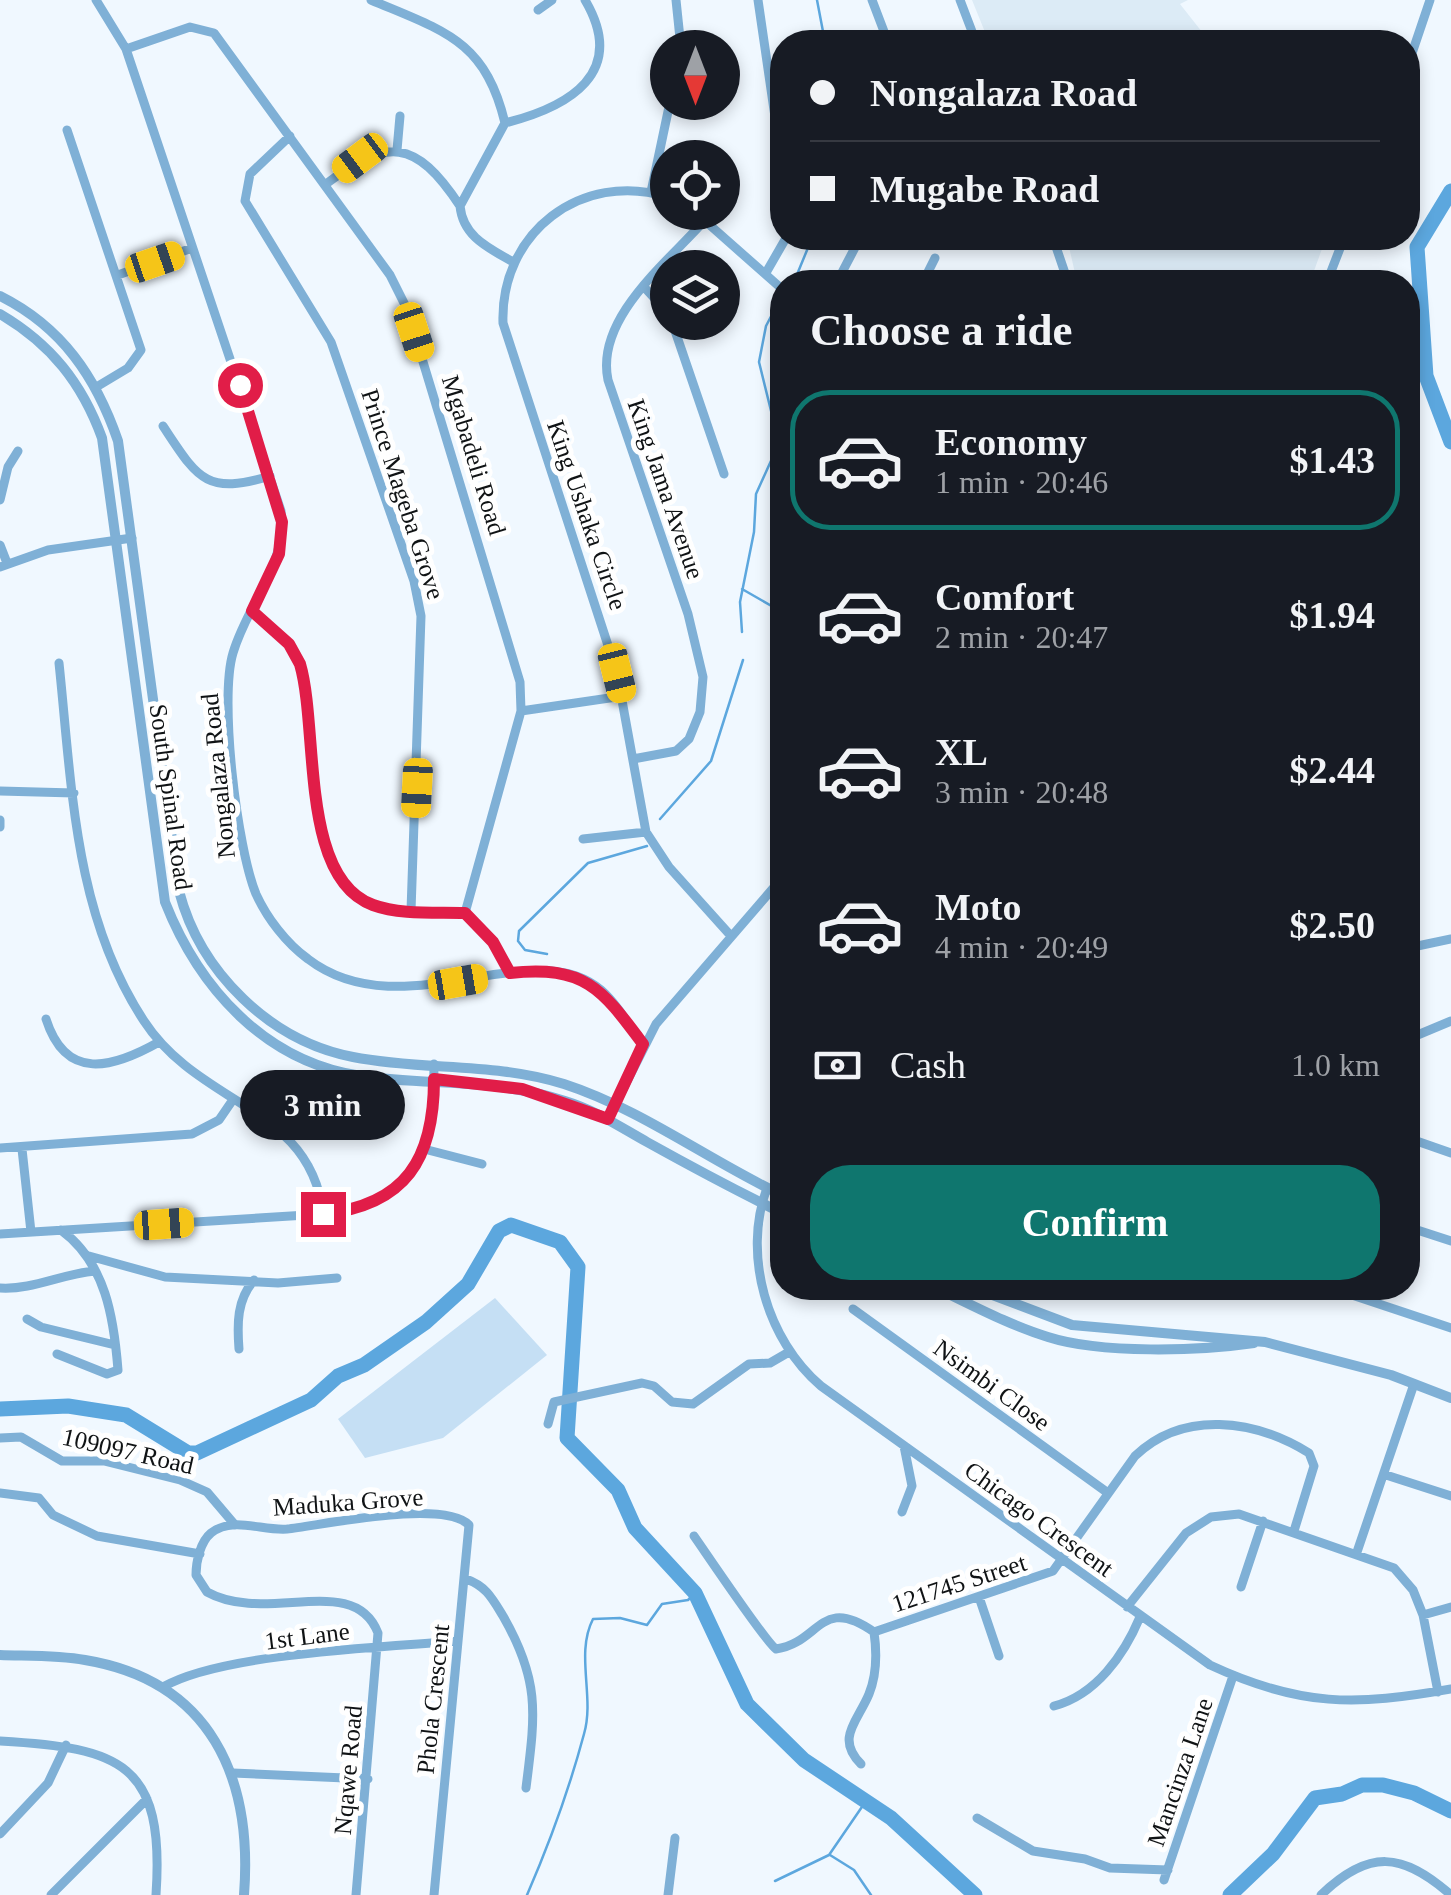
<!DOCTYPE html>
<html lang="en">
<head>
<meta charset="utf-8">
<style>
  body { margin:0; font-family:"Times New Roman",serif; background:#242831; color:#f1f3f6; height:100vh; display:flex; flex-direction:column; font-size:38px; white-space:nowrap }
  * { box-sizing:border-box; margin:0 }
  p { font-size:32px; color:#9ea1a6 }
  .icon { flex:none; width:55px; height:55px; fill:none; stroke:currentColor; stroke-width:2; stroke-linecap:round; stroke-linejoin:round }
  .map { position:relative; flex:1; overflow:hidden }
  .side { position:absolute; left:770px; top:270px; width:650px; height:1030px; display:flex; flex-direction:column; background:#171b24; border-radius:40px; box-shadow:0 5px 15px #0003 }
  .side>* { flex:none }
  .hud { position:absolute; left:770px; top:30px; width:650px; height:220px; border-radius:40px; box-shadow:0 5px 15px #0003; display:grid; align-content:center; height:220px; padding:0 40px; background:#171b24 }
  .needle { width:65px; rotate:180deg }
  .tools { position:absolute; left:650px; top:30px; display:grid; gap:20px }
  .tools a { display:grid; place-items:center; width:90px; height:90px; border-radius:50%; background:#171b24; box-shadow:0 5px 15px #0003; font-size:50px }
  .end { position:absolute; width:45px; height:45px; margin:-22px; border:12px solid #e11d48; background:#fff; box-shadow:0 0 0 5px #fff }
  .from { border-radius:50% }
  .bubble { position:absolute; height:70px; border-radius:35px; background:#171b24; box-shadow:0 5px 15px #0003; font-size:32px; font-weight:700; line-height:70px; text-align:center }
  .car { position:absolute; width:30px; height:60px; margin:-30px -15px; border-radius:12px; box-shadow:0 0 8px 2px #0007; background:linear-gradient(#f5c518 24%,#345 0 40%,#f5c518 0 76%,#345 0 86%,#f5c518 0) }
  .hud b { display:flex; align-items:center; gap:35px; height:95px; font-size:38px }
  .hud b+b { border-top:2px solid #363941 }
  .hud i { width:25px; height:25px; background:#f1f3f6 }
  ul { padding:0; list-style:none }
  li { display:flex; align-items:center; gap:30px; height:140px; margin:0 20px 15px; padding:0 20px; border:5px solid transparent; border-radius:40px }
  li div { flex:1 }
  li b { display:block; font-size:38px }
  li em { font-style:normal; font-weight:700 }
  li.current { border-color:#0f766e }
  li>.icon { width:90px; height:90px; stroke-width:1.5 }
  h2 { padding:0 40px; font-size:45px; line-height:120px }
  .pay { display:flex; align-items:center; gap:25px; height:110px; padding:0 40px; font-size:38px }
  .pay p { margin-inline-start:auto }
  .primary-button { display:flex; gap:20px; margin-top:auto; padding:20px 40px }
  .primary-button a { flex:1; height:115px; border-radius:40px; background:#0f766e; color:#fff; font-size:40px; font-weight:700; line-height:115px; text-align:center }
  .map>svg:first-child { display:block }
  .built { fill:#dcebf6 }
  .green { fill:#c5dff4 }
  .lines { fill:none; stroke-linecap:round; stroke-linejoin:round }
  .stream { stroke:#5ca7de; stroke-width:2.5 }
  .river { stroke:#5ca7de; stroke-width:15 }
  .minor { stroke:#7fb0d6; stroke-width:9 }
  .tertiary { stroke:#7fb0d6; stroke-width:10 }
  .route { stroke:#e11d48; stroke-width:12 }
  .labels { text-anchor:middle; dominant-baseline:central; stroke-width:10; stroke-linejoin:round; paint-order:stroke }
  .street-label { font-size:25px; fill:#101315; stroke:#fff }
</style>
</head>
<body>
<div class="map">
<svg width="1451" height="1895" viewBox="0 0 1451 1895">
  <rect width="100%" height="100%" fill="#f0f8ff"/>
  <path class="built" d="M 972,0 L 1188,0 L 1180,4 L 1206,37 L 1364,37 L 1361,42 L 989,42 Z
    M 1067,238 L 1299,238 L 1323,246 L 1310,282 L 1077,282 Z"/>
  <path class="green" d="M 495,1298 L 547,1355 L 443,1438 L 365,1458 L 338,1419 Z"/>
  <g class="lines">
    <path class="stream" d="M 817,0 L 825,42
      M 796,277 L 812,238
      M 742,589 L 782,612
      M 742,632 L 740,602 L 754,532 L 756,494 L 775,452 L 776,431 L 759,362 L 766,326 L 777,305
      M 660,819 L 711,761 L 743,660
      M 547,954 L 525,950 L 518,941 L 519,931 L 588,863 L 647,846
      M 830,1855 L 854,1870 L 871,1895
      M 775,1881 L 829,1855 L 866,1801
      M 527,1895 C 550,1842 569,1790 584,1734 C 595,1697 575,1654 593,1619 L 620,1618 L 647,1625 L 662,1604 L 688,1600 L 695,1593"/>
    <path class="river" d="M 1451,191 L 1417,247 L 1426,376 L 1451,442
      M 0,1409 L 68,1406 L 126,1415 L 188,1453 L 197,1453 L 311,1400 L 338,1376 L 364,1365 L 426,1322 L 468,1284 L 499,1231 L 511,1225 L 560,1242 L 578,1267 L 567,1438 L 618,1490 L 635,1528 L 695,1593 L 747,1704 L 804,1760 L 891,1818 L 975,1895
      M 1230,1895 L 1273,1854 L 1315,1798 L 1342,1794 L 1362,1785 L 1383,1785 L 1414,1793 L 1451,1811"/>
    <path class="minor" d="M 96,0 L 126,49 L 281,511 C 287,567 248,602 233,653 C 219,699 237,848 256,894 C 267,918 286,943 308,959 C 402,1031 532,931 601,990 C 618,1005 630,1027 643,1045
      M 371,0 C 444,31 485,40 505,123 L 460,206 C 463,237 489,248 513,262
      M 676,0 L 681,48
      M 758,0 L 782,165
      M 872,0 L 888,42
      M 960,0 L 976,42
      M 538,10 L 552,0
      M 126,49 L 190,27 L 214,33 L 390,275 L 407,309 L 520,682 L 521,711 L 465,913
      M 1408,65 L 1430,0
      M 505,123 C 569,107 628,73 585,0
      M 67,130 L 141,350 L 128,368 L 98,386
      M 290,136 L 250,174 L 245,201 L 331,342 L 414,581 L 421,616 L 411,911
      M 397,150 L 400,116
      M 326,184 C 387,138 415,138 460,206
      M 651,192 L 670,102
      M 668,197 C 581,170 500,233 503,323 L 617,673 L 646,832 L 669,867 L 731,936
      M 695,212 L 782,289
      M 1053,238 L 1068,282
      M 767,271 L 786,238
      M 118,275 L 192,248
      M 837,282 L 860,238
      M 923,282 L 935,258
      M 1327,282 L 1344,238
      M 645,288 L 668,313
      M 672,322 L 724,474
      M 163,426 C 197,477 205,496 270,476
      M 0,500 L 8,467 L 18,451
      M 0,545 L 7,563
      M 0,567 L 48,550 L 132,538
      M 253,611 L 289,644 L 300,664 C 318,726 301,871 365,902 C 394,916 433,912 465,913 L 493,942 L 511,973
      M 59,663 C 72,786 74,915 144,1021 C 200,1107 311,1106 323,1214
      M 521,711 L 623,696
      M 633,759 L 676,751 L 689,739 L 700,712 L 703,677 L 688,614 L 608,380 C 595,318 668,262 705,220
      M 0,791 L 74,793
      M 0,820 L 0,827
      M 583,839 L 646,832
      M 1408,948 L 1451,939
      M 46,1019 C 66,1082 113,1068 159,1042
      M 1408,1039 L 1451,1021
      M 608,1119 L 656,1024 L 782,878
      M 1408,1138 L 1451,1153
      M 0,1148 L 192,1134 L 219,1120 L 232,1101
      M 22,1149 L 31,1232
      M 424,1149 L 482,1164
      M 767,1188 C 742,1255 767,1340 821,1386 L 1210,1665 C 1300,1707 1356,1706 1451,1689
      M 1408,1227 L 1451,1241
      M 0,1234 L 323,1214 C 417,1203 434,1149 434,1064
      M 89,1256 L 165,1277 L 278,1283 L 337,1278
      M 0,1288 C 33,1290 61,1274 95,1271
      M 1331,1288 L 1451,1328
      M 853,1309 L 1108,1493
      M 27,1319 L 41,1327 L 115,1345
      M 239,1349 C 237,1323 237,1300 254,1280
      M 57,1354 L 107,1374 L 118,1370 C 114,1319 106,1263 61,1230
      M 548,1424 L 554,1402 L 642,1383 L 654,1386 L 672,1402 L 693,1404 L 749,1364 L 770,1363 L 789,1352
      M 0,1438 L 21,1437 L 62,1461 L 104,1461 L 180,1480 L 207,1492 L 235,1525
      M 1386,1475 L 1451,1496
      M 0,1493 L 39,1498 L 53,1515 L 97,1536 L 200,1554
      M 902,1512 L 912,1486 L 904,1446
      M 694,1536 C 706,1553 767,1644 776,1649 C 820,1643 820,1594 874,1632 L 1053,1571 L 1135,1456 C 1183,1410 1254,1419 1309,1453 L 1314,1466 L 1294,1531
      M 1357,1552 L 1414,1384
      M 466,1579 C 486,1586 492,1598 503,1616 C 541,1682 535,1715 526,1788
      M 1241,1587 L 1263,1521
      M 979,1597 L 999,1656
      M 1127,1607 L 1186,1533 L 1211,1517 L 1239,1514 L 1394,1568 L 1413,1590 L 1423,1615 L 1438,1692
      M 1423,1615 L 1451,1607
      M 163,1687 C 221,1653 387,1647 458,1641
      M 1054,1706 C 1096,1695 1124,1655 1140,1617
      M 0,1741 C 121,1748 165,1763 156,1895
      M 861,1764 C 835,1738 858,1721 869,1694 C 877,1674 877,1653 874,1632
      M 233,1773 L 368,1779
      M 977,1818 L 1033,1851 L 1085,1859 L 1110,1868 L 1168,1870
      M 0,1834 L 48,1783 L 66,1745
      M 1164,1880 L 1233,1676
      M 51,1895 L 147,1799
      M 356,1895 L 378,1633 C 354,1571 266,1625 207,1592 L 196,1575 C 196,1562 200,1542 211,1533 C 233,1516 262,1531 287,1529 C 323,1525 443,1499 469,1525 L 434,1895
      M 668,1895 L 675,1838
      M 1321,1895 C 1369,1849 1402,1852 1451,1895"/>
    <path class="tertiary" d="M 0,296 C 62,327 96,377 118,441 L 179,891 C 200,972 270,1041 353,1057 C 424,1071 494,1062 564,1084 C 641,1109 710,1161 782,1195
      M 0,314 C 51,344 82,383 102,438 L 165,902 C 199,988 265,1062 361,1076 C 433,1086 492,1078 565,1101 C 595,1110 620,1127 647,1142 C 692,1167 737,1191 782,1213
      M 936,1288 C 972,1305 1009,1325 1048,1337 C 1101,1354 1199,1351 1254,1343
      M 974,1288 L 1072,1325 L 1265,1342 L 1391,1375 L 1451,1398
      M 0,1655 C 28,1656 58,1655 85,1660 C 211,1681 253,1778 244,1895"/>
  </g>
  <g class="lines">
    <path class="route" d="M 240,385 L 282,522 L 279,554 L 252,611 L 289,644 L 300,664 C 319,729 299,878 373,905 C 400,915 436,912 465,913 L 493,942 L 510,973 C 585,965 602,989 643,1044 L 608,1119 L 522,1089 L 434,1079 C 434,1159 406,1205 323,1214"/>
  </g>
  <g class="labels">
    <g class="street-label">
      <text transform="translate(474 455) rotate(73)">Mgabadeli Road</text>
      <text transform="translate(666 489) rotate(71)">King Jama Avenue</text>
      <text transform="translate(403 494) rotate(72)">Prince Mageba Grove</text>
      <text transform="translate(587 515) rotate(71)">King Ushaka Circle</text>
      <text transform="translate(218 776) rotate(-96)">Nongalaza Road</text>
      <text transform="translate(171 797) rotate(82)">South Spinal Road</text>
      <text transform="translate(992 1385) rotate(36)">Nsimbi Close</text>
      <text transform="translate(128 1451) rotate(13)">109097 Road</text>
      <text transform="translate(348 1502) rotate(-4)">Maduka Grove</text>
      <text transform="translate(1039 1519) rotate(36)">Chicago Crescent</text>
      <text transform="translate(959 1583) rotate(-18)">121745 Street</text>
      <text transform="translate(307 1636) rotate(-7)">1st Lane</text>
      <text transform="translate(433 1699) rotate(-84)">Phola Crescent</text>
      <text transform="translate(348 1770) rotate(-85)">Nqawe Road</text>
      <text transform="translate(1180 1772) rotate(-71)">Mancinza Lane</text>
    </g>
  </g>
</svg>
<div class="tools">
<a><svg class="needle" viewBox="-14 -14 28 28"><path d="M0-13l5 13h-10z" fill="#e53935"/><path d="M0 13l5-13h-10z" fill="#9ea1a6"/></svg></a>
<a><svg class="icon" aria-label="locate" viewBox="0 0 24 24"><circle cx="12" cy="12" r="6"/><path d="M12 2v4M12 18v4M2 12h4M18 12h4"/></svg></a>
<a><svg class="icon" aria-label="layers" viewBox="0 0 24 24"><path d="M12 4l9 5-9 5-9-5zM3 14l9 5 9-5"/></svg></a>
</div>
<i class="end from" style="left:240px;top:385px"></i>
<i class="end" style="left:323px;top:1214px"></i>
<div class="bubble" style="left:240px;top:1070px;width:165px">3 min</div>
<i class="car" style="left:360px;top:158px;rotate:233deg"></i>
<i class="car" style="left:155px;top:262px;rotate:71deg"></i>
<i class="car" style="left:414px;top:332px;rotate:162deg"></i>
<i class="car" style="left:617px;top:673px;rotate:166deg"></i>
<i class="car" style="left:417px;top:788px;rotate:183deg"></i>
<i class="car" style="left:458px;top:982px;rotate:80deg"></i>
<i class="car" style="left:164px;top:1224px;rotate:86deg"></i>
<div class="hud">
<b><i class="from"></i>Nongalaza Road</b>
<b><i></i>Mugabe Road</b>
</div>
<section class="side">
<h2>Choose a ride</h2>
<ul>
<li class="current"><svg class="icon" aria-label="car" viewBox="0 0 24 24"><path d="M5 17H2v-5l4-1 3-4h7l3 4 3 1v5h-3M9 17h6M6 11h13"/><circle cx="7" cy="17" r="2"/><circle cx="17" cy="17" r="2"/></svg><div><b>Economy</b><p>1 min · 20:46</p></div><em>$1.43</em></li>
<li><svg class="icon" aria-label="car" viewBox="0 0 24 24"><path d="M5 17H2v-5l4-1 3-4h7l3 4 3 1v5h-3M9 17h6M6 11h13"/><circle cx="7" cy="17" r="2"/><circle cx="17" cy="17" r="2"/></svg><div><b>Comfort</b><p>2 min · 20:47</p></div><em>$1.94</em></li>
<li><svg class="icon" aria-label="car" viewBox="0 0 24 24"><path d="M5 17H2v-5l4-1 3-4h7l3 4 3 1v5h-3M9 17h6M6 11h13"/><circle cx="7" cy="17" r="2"/><circle cx="17" cy="17" r="2"/></svg><div><b>XL</b><p>3 min · 20:48</p></div><em>$2.44</em></li>
<li><svg class="icon" aria-label="car" viewBox="0 0 24 24"><path d="M5 17H2v-5l4-1 3-4h7l3 4 3 1v5h-3M9 17h6M6 11h13"/><circle cx="7" cy="17" r="2"/><circle cx="17" cy="17" r="2"/></svg><div><b>Moto</b><p>4 min · 20:49</p></div><em>$2.50</em></li>
</ul>
<div class="pay"><svg class="icon" aria-label="cash" viewBox="0 0 24 24"><path d="M3 7h18v10H3z"/><circle cx="12" cy="12" r="2"/></svg>Cash<p>1.0 km</p></div>
<div class="primary-button"><a>Confirm</a></div>
</section>
</div>
</body>
</html>
